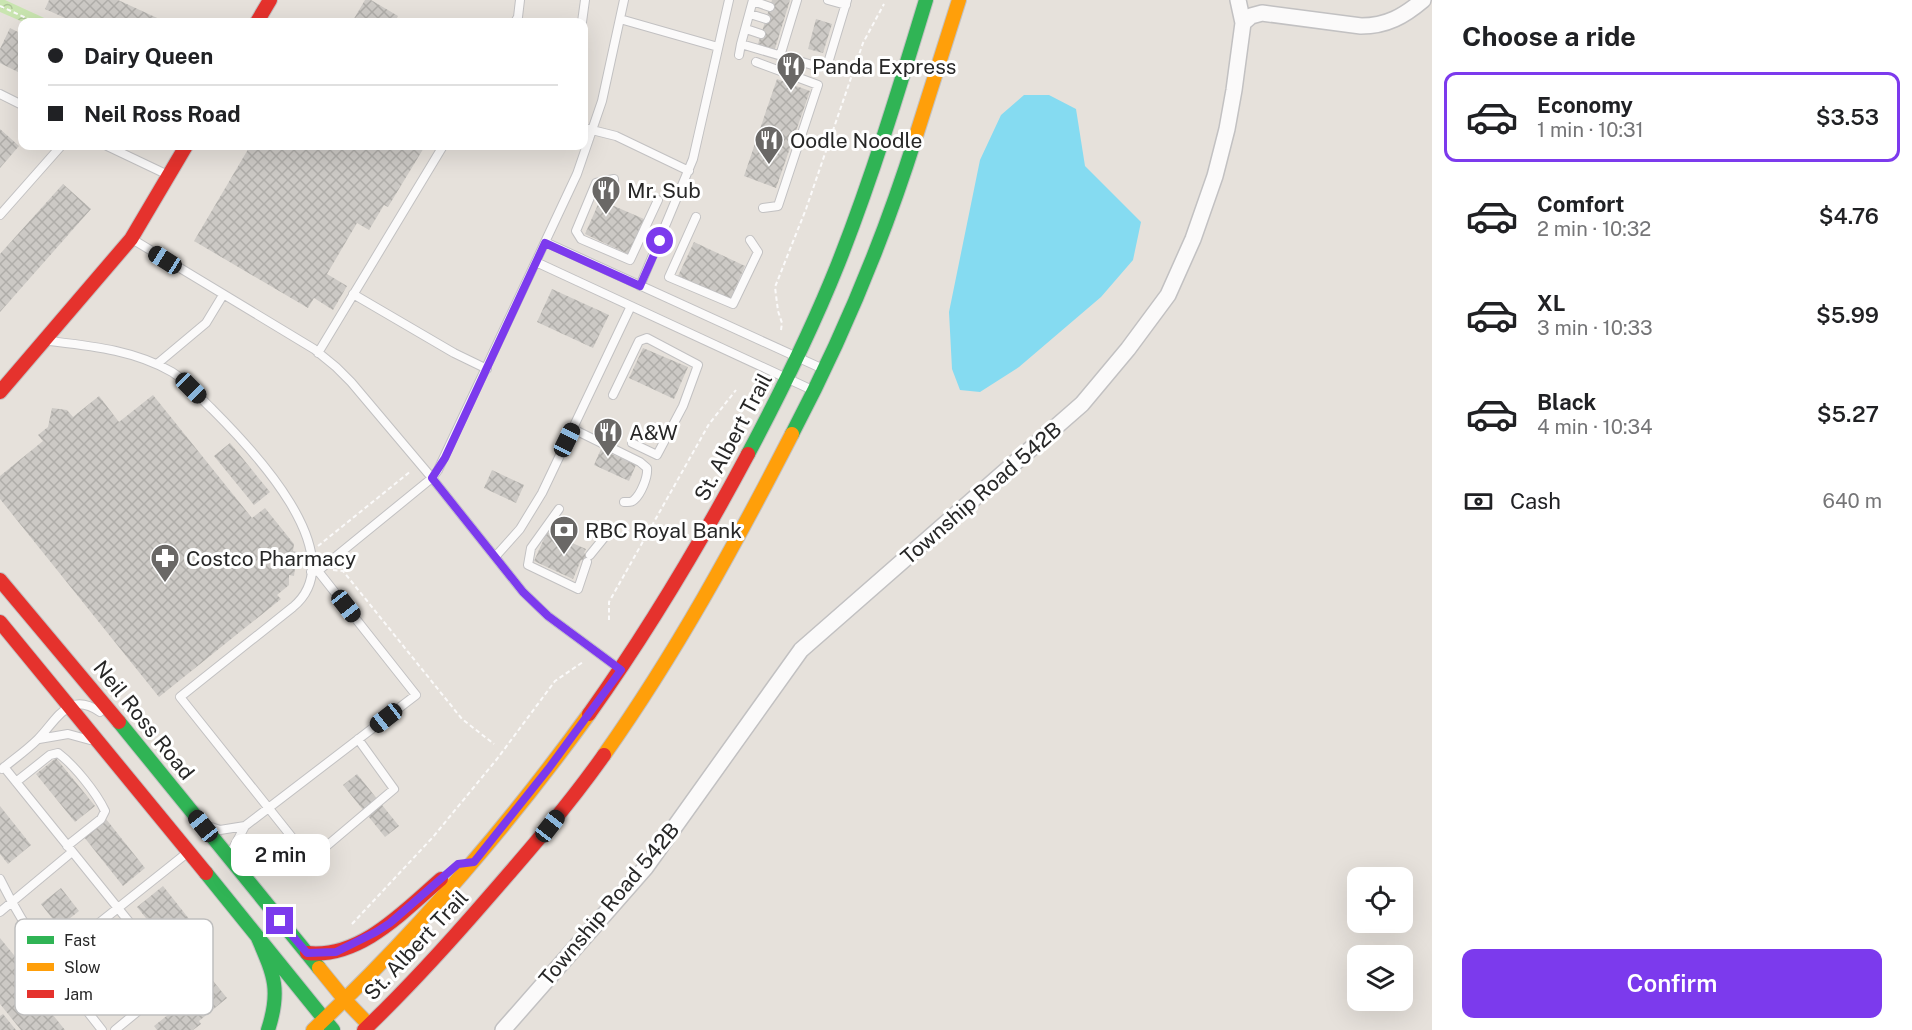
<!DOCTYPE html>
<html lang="en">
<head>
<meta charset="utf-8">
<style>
  body { margin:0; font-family:"Public Sans",sans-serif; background:#f6f6f6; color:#202124; height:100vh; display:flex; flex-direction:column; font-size:22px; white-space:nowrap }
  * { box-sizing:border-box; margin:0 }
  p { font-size:20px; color:#757577 }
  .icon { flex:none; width:33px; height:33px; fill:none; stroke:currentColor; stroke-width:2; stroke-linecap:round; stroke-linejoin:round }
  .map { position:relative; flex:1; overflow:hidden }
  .panel { display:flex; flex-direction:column; background:#fff; width:480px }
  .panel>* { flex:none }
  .banner { position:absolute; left:18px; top:18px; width:570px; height:132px; border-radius:12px; box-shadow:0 6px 24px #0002; display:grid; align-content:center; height:132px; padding:0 30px; background:#fff }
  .fabs { position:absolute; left:1347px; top:867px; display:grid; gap:12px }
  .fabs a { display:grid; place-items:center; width:66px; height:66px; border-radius:12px; background:#fff; box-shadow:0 6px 24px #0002; font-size:30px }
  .end { position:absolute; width:27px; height:27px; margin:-14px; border:8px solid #7c3aed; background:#fff; box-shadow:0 0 0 3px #fff }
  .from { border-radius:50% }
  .bubble { position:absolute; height:42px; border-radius:12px; background:#fff; box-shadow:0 6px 24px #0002; font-size:20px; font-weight:600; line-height:42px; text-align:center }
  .car { position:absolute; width:18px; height:36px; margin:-18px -9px; border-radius:8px; box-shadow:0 0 4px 2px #0007; background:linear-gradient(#222 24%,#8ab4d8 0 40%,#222 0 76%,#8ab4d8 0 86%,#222 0) }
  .banner b { display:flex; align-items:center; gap:21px; height:57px; font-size:22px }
  .banner b+b { border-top:2px solid #e0e0e0 }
  .banner i { width:15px; height:15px; background:#202124 }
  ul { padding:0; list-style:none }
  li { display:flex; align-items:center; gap:18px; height:90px; margin:0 12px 9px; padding:0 18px; border:3px solid transparent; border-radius:12px }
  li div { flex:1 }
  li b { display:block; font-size:22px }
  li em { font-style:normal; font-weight:600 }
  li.selected { border-color:#7c3aed }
  li>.icon { width:54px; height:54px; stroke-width:1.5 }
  h2 { padding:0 30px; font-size:27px; line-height:72px }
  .pay { display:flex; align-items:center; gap:15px; height:66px; padding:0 30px; font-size:22px }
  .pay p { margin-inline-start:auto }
  .action { display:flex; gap:12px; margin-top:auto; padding:12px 30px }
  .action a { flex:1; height:69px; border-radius:12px; background:#7c3aed; color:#fff; font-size:24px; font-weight:600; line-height:69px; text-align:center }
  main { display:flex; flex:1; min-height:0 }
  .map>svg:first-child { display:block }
  .park { fill:url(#park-crowns) }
  .water { fill:#85dbf1 }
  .building { fill:url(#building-cross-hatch) }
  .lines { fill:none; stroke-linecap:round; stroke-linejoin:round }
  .lane-casing { stroke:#c2c1c2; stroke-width:10 }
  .street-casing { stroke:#c2c1c2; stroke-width:18 }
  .fast-casing { stroke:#c2c1c2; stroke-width:16 }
  .slow-casing { stroke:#c2c1c2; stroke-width:16 }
  .jam-casing { stroke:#c2c1c2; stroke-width:16 }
  .path { stroke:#fbfafa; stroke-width:2; stroke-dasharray:4.5 3; stroke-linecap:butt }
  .lane { stroke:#fbfafa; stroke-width:8 }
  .street { stroke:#fbfafa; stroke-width:15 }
  .fast { stroke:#30b455; stroke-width:14 }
  .slow { stroke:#ff9f0a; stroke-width:14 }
  .jam { stroke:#e5322d; stroke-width:14 }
  .route { stroke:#7c3aed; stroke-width:8 }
  .labels { text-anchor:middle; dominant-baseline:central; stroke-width:6; stroke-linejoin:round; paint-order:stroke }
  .poi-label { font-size:21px; fill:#272727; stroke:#fff; text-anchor:start }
  .street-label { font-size:21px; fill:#272727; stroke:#fff }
  .key { fill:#fff; stroke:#bebebe; stroke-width:1.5 }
  .key-label { font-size:16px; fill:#272727 }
</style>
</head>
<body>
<main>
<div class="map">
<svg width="1432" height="1030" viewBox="0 0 1432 1030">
  <defs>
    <pattern id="park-crowns" width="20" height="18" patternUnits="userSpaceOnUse" patternTransform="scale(1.5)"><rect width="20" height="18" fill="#c9e5b0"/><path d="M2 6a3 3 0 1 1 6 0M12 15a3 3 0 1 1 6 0" fill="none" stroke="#adc497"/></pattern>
    <pattern id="building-cross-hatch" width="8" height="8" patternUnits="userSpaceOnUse" patternTransform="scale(1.5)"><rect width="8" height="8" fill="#ccc9c5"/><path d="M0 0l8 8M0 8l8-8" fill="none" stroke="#afada9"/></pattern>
  </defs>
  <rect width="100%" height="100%" fill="#e6e1db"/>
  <path class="park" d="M 0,0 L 5,0 L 53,22 L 23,22 L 0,12 Z"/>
  <path class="water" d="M 1024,95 L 1049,95 L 1076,109 L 1085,166 L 1141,222 L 1133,260 L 1101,297 L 1019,367 L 980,392 L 960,390 L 952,369 L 949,312 L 980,160 L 1001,115 Z"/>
  <path class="building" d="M 49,0 L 118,0 L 166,22 L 74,22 L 45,9 Z
    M 365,0 L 371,0 L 398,16 L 395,22 L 352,22 Z
    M 772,0 L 790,0 L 774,52 L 757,47 Z
    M 816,19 L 832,24 L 823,53 L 808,49 Z
    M 10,28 L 22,34 L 22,74 L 0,63 L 0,49 Z
    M 777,79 L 810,91 L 776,188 L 744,176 Z
    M 0,129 L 19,146 L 0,168 Z
    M 250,146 L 425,146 L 388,207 L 384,205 L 369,230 L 357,223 L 327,274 L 347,286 L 333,310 L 314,298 L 308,308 L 194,241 Z
    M 63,184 L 91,209 L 0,312 L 0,254 Z
    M 600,200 L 644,219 L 628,254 L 585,234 Z
    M 694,242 L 745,266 L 730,300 L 678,276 Z
    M 552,289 L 609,315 L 593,348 L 537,322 Z
    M 643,348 L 688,367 L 674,399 L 629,378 Z
    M 153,395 L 252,518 L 265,508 L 294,544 L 293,551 L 297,552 L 294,576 L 289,575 L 289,585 L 277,595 L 281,599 L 159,697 L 0,499 L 0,476 L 43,441 L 38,435 L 48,427 L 52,408 L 67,410 L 73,417 L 99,396 L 119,422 Z
    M 230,443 L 270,492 L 254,505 L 214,456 Z
    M 601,449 L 636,465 L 629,481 L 594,465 Z
    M 492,470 L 524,485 L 516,503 L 484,488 Z
    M 547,532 L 586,549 L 584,553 L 592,556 L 590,563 L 581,560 L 573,579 L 534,561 Z
    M 56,758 L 95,806 L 75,822 L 36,774 Z
    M 357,774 L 399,826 L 385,837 L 343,785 Z
    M 0,806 L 31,845 L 8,864 L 0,854 Z
    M 106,819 L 145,868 L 123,886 L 84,837 Z
    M 163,886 L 205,939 L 180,960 L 137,907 Z
    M 61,888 L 79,911 L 59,927 L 41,904 Z
    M 0,938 L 27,971 L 21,975 L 65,1030 L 21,1030 L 0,1004 Z
    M 209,976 L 227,998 L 199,1021 L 201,1024 L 193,1030 L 157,1030 L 154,1026 L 174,1010 L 172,1007 Z
    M 3,1014 L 16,1030 L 0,1030 L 0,1016 Z"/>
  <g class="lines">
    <g class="lane-casing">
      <path id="lane" d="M 828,0 L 846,5
        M 753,1 L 770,7
        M 750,14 L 766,19
        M 620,19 L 718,47
        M 515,22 L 518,17 L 520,0
        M 582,22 L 585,0
        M 746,29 L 761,34
        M 741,44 L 753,0
        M 739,55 L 741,44 L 819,67 L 828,63 L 847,0
        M 780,56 L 797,0
        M 756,62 L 818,85 L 778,206 L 763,208
        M 0,94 L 22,105
        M 584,128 L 616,136 L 689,171
        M 107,146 L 168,175
        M 614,179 L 596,183 L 576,231 L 581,239 L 630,260 L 658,200
        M 0,215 L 61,146
        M 696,217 L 669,277 L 733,304 L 758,252 L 750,240
        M 132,239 L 314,349 L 336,367 L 351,382 L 432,478 L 523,592 L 548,616 L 617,667
        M 545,242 L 821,368
        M 536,262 L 810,389
        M 640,286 L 693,159 L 729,0
        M 353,294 L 454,353 L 487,369
        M 49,341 C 91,346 134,350 172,372 C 187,381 199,397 212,409 C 250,447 355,555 293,607 L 180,697 L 310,860 L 394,789 L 358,739
        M 318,353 L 443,146
        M 157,364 L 206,323 L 223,295
        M 613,395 L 639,341 L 647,338 L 698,365 L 683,406 L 657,455 L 632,443
        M 573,429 L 640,462 L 647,468 C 648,477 641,494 634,500 C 631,503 628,502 624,502
        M 559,509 L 531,548 L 528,565 L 578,589 L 587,562
        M 590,555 L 607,534
        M 495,557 L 520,529 L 542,493 L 631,306
        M 311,572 L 318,571 L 432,478 L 438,470 L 577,174 L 602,101 L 624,0
        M 39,739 L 68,734 L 90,740
        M 4,767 L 176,980 L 115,1030
        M 2,769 C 14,759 27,750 38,739 C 57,720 68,690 100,712
        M 16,782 L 50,755 L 58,753 C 74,765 96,792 105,811 L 101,819 L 67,846
        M 211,827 L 220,830 L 245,826
        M 229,856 L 245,826 L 416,695 L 318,571
        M 0,879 C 27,935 64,982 102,1030
        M 0,912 L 72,852
        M 49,963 L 187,853"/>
    </g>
    <g class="street-casing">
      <path id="street" d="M 1238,0 L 1243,23
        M 503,1030 L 646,867 L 801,650 L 1082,404 L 1128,349 L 1168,295 L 1193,239 L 1215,176 L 1227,129 L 1234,90 L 1243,23 L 1251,16 L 1262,13 L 1361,26 C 1387,26 1404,16 1423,0"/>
    </g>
    <g class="fast-casing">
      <path id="fast" d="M 792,434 C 843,337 883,241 916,136
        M 748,454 C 781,392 812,329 838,264 C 872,178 899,89 926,0
        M 119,722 L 319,968
        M 206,873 L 333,1030
        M 258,938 C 274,975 281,990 268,1030"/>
    </g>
    <g class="slow-casing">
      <path id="slow" d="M 916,136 L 959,0
        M 604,755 C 676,653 735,545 792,434
        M 319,968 L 345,1000 L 369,1025
        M 313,1030 C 415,934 507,827 589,714"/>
    </g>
    <g class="jam-casing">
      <path id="jam" d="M 257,22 L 270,0
        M 0,392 L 131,239 L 186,146
        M 0,580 L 119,722
        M 0,622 L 206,873
        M 589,714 C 648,631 700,544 748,454
        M 307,953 C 360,959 404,911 441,879
        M 364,1030 C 407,989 447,945 486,900 C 527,853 568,806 604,755"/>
    </g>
    <path class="path" d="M 0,6 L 35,22
      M 781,330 L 782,323 L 778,311 L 775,287 L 806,209 L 863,43 L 884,4
      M 318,546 L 411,471
      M 300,567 L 298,567 L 299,562 L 302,559
      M 333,570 L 343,571 L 462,719 L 494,744
      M 609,620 L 609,602 L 709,424 L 736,390
      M 352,924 L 433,837 L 497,759 L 555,681 L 583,662"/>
    <use href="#lane" class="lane"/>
    <use href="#street" class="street"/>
    <use href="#fast" class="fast"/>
    <use href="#slow" class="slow"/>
    <use href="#jam" class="jam"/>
  </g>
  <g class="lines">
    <path class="route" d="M 280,921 L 307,953 L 336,952 L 376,932 L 390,923 L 458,864 L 474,862 L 549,768 L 621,670 L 548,616 L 523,592 L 432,478 L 445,458 L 545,243 L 640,286 L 660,241"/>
  </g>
  <defs>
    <g id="restaurant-pin" transform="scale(1.5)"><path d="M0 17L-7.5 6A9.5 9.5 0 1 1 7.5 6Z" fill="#6a6866" stroke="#fff"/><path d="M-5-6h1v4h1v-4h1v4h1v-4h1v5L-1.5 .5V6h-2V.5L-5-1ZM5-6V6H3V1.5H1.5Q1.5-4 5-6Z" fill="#fff"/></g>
    <g id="bank-pin" transform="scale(1.5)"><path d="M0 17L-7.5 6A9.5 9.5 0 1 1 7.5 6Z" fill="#6a6866" stroke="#fff"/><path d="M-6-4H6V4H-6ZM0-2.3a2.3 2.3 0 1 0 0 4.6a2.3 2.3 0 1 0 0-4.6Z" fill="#fff"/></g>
    <g id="pharmacy-pin" transform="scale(1.5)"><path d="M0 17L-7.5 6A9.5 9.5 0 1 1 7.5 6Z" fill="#6a6866" stroke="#fff"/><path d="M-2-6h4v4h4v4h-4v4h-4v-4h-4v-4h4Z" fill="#fff"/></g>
  </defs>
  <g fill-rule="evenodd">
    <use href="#restaurant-pin" x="791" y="66"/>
    <use href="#restaurant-pin" x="769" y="140"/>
    <use href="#restaurant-pin" x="606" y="190"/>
    <use href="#restaurant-pin" x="608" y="432"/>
    <use href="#bank-pin" x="564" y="530"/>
    <use href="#pharmacy-pin" x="165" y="558"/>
  </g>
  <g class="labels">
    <g class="poi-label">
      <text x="812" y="66">Panda Express</text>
      <text x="790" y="140">Oodle Noodle</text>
      <text x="627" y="190">Mr. Sub</text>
      <text x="629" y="432">A&amp;W</text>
      <text x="585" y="530">RBC Royal Bank</text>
      <text x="186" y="558">Costco Pharmacy</text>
    </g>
    <g class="street-label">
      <text transform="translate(733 437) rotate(-62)">St. Albert Trail</text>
      <text transform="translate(981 493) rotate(-41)">Township Road 542B</text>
      <text transform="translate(144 720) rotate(51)">Neil Ross Road</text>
      <text transform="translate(609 904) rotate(-50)">Township Road 542B</text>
      <text transform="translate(416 945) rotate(-47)">St. Albert Trail</text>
    </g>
  </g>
  <rect x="15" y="919" width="198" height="96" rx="9" class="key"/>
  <rect x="27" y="936" width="27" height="8" fill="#30b455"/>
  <rect x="27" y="963" width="27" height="8" fill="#ff9f0a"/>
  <rect x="27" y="990" width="27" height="8" fill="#e5322d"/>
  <g class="key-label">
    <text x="64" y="946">Fast</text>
    <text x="64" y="973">Slow</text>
    <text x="64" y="1000">Jam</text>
  </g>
</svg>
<div class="fabs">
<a><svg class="icon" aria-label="locate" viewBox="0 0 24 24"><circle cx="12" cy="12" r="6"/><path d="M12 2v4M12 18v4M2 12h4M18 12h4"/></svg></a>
<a><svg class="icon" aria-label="layers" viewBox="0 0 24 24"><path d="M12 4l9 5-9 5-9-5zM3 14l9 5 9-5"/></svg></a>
</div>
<i class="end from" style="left:660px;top:241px"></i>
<i class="end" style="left:280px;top:921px"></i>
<div class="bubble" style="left:231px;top:834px;width:99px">2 min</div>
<i class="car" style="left:165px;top:260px;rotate:302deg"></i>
<i class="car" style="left:191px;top:388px;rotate:135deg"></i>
<i class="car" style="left:567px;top:440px;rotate:26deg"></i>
<i class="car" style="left:346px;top:606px;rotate:142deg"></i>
<i class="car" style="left:386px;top:718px;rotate:232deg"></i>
<i class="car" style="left:203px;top:826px;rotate:321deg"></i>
<i class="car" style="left:550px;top:826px;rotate:38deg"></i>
<div class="banner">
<b><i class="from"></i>Dairy Queen</b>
<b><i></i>Neil Ross Road</b>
</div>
</div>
<section class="panel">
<h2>Choose a ride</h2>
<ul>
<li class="selected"><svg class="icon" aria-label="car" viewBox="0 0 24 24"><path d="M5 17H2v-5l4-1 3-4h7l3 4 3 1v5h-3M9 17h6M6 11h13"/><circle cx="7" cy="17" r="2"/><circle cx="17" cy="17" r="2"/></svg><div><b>Economy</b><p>1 min · 10:31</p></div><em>$3.53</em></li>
<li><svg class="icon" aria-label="car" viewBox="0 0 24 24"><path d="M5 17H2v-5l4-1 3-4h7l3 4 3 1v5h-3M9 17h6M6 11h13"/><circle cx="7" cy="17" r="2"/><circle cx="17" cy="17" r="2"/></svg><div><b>Comfort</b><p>2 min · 10:32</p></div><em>$4.76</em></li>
<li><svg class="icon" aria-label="car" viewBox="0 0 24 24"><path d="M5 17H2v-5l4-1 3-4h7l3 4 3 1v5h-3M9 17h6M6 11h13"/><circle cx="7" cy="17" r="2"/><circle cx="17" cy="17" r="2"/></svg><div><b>XL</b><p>3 min · 10:33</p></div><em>$5.99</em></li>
<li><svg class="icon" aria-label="car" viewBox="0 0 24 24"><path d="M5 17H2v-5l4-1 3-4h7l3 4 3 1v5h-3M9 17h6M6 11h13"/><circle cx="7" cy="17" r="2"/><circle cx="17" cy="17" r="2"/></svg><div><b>Black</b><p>4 min · 10:34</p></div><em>$5.27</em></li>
</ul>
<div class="pay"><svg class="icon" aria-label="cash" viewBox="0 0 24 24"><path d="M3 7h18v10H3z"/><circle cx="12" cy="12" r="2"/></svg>Cash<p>640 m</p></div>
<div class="action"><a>Confirm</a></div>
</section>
</main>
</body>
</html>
